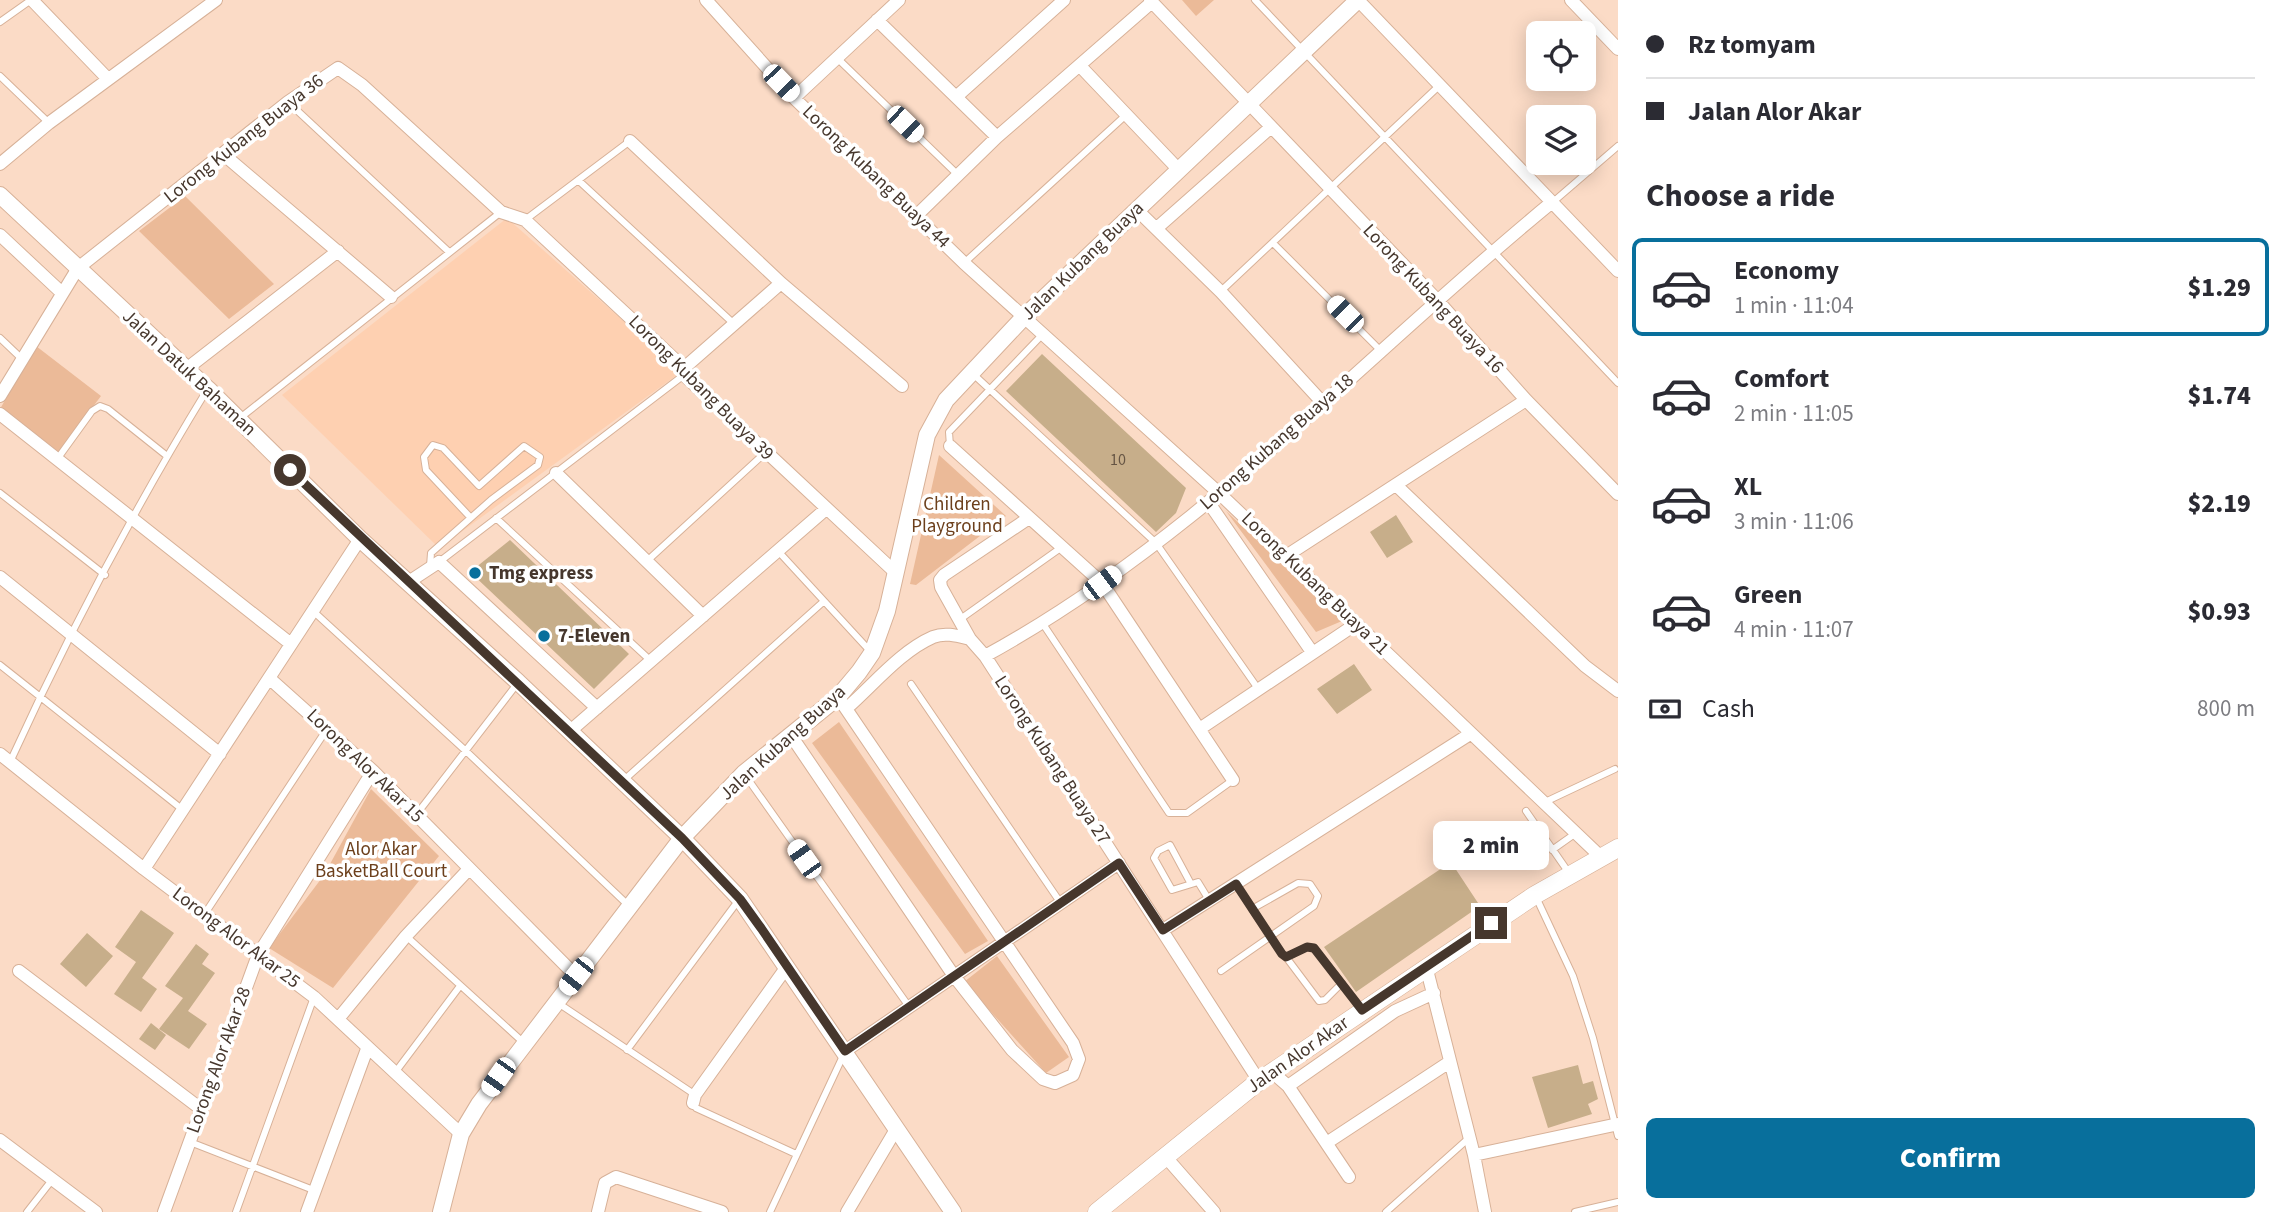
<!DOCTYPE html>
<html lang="en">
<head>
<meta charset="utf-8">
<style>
  body { margin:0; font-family:"Source Sans 3",sans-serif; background:#f7f7f7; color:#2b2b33; height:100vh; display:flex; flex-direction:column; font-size:26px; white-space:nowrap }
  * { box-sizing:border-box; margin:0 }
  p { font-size:23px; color:#7c7c81 }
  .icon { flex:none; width:38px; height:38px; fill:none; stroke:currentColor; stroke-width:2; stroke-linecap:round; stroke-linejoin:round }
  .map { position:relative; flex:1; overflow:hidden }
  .details { display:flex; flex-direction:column; background:#fff; width:665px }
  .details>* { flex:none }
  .hud { display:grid; align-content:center; height:154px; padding:0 28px; background:#fff }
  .buttons { position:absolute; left:1526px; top:21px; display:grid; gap:14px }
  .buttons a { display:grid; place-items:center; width:70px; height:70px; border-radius:10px; background:#fff; box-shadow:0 4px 18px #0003; font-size:35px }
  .end { position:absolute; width:32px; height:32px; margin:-16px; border:9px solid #46372d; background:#fff; box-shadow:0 0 0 4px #fff }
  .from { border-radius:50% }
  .bubble { position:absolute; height:49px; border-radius:10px; background:#fff; box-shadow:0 4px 18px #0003; font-size:23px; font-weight:800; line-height:49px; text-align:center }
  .car { position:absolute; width:21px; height:42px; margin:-21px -10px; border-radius:9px; box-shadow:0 0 5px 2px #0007; background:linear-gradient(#fff 24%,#345 0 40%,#fff 0 76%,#345 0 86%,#fff 0) }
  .hud b { display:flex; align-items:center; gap:24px; height:66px; font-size:26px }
  .hud b+b { border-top:2px solid #e1e1e2 }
  .hud i { width:18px; height:18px; background:#2b2b33 }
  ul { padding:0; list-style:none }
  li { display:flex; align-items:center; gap:21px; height:98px; margin:0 14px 10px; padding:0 14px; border:4px solid transparent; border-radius:10px }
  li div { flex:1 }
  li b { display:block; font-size:26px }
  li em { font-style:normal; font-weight:800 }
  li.on { border-color:#086f9c }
  li>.icon { width:63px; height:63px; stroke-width:1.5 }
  h2 { padding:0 28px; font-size:32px; line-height:84px }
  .pay { display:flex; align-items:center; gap:18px; height:77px; padding:0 28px; font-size:26px }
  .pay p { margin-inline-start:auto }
  .action { display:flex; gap:14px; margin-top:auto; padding:14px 28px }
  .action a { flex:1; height:80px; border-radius:10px; background:#086f9c; color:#fff; font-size:28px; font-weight:800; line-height:80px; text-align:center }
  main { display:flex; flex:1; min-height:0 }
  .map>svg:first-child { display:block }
  .built { fill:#fed0b1 }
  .green { fill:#ebba98 }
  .building { fill:#c7ae8a }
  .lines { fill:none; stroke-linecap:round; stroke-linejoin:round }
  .service-casing { stroke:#d7b198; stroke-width:8 }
  .minor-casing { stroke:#d7b198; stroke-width:14 }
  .tertiary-casing { stroke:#d7b198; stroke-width:18 }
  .secondary-casing { stroke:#d7b198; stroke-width:19 }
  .service { stroke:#fff; stroke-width:6 }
  .minor { stroke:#fff; stroke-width:12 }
  .tertiary { stroke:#fff; stroke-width:16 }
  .secondary { stroke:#fff; stroke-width:18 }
  .route { stroke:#46372d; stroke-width:9 }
  .poi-dot { fill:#086f9c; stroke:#fff; stroke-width:2.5 }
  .labels { text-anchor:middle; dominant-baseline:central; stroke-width:7; stroke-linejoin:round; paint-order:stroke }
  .number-label { font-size:16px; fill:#654 }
  .street-label { font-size:19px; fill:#46372d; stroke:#fff }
  .park-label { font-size:19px; fill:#6c3f1b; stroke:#fff }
  .poi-label { font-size:19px; font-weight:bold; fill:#46372d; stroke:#fff; text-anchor:start }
</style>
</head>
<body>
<main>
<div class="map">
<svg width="1618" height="1212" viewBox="0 0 1618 1212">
  <rect width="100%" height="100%" fill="#fbdbc6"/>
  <path class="built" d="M 507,218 L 681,372 L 439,548 L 282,395 Z"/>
  <path class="green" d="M 1182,0 L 1214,0 L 1196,16 Z
    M 185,196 L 274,284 L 229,319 L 139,231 Z
    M 36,346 L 101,396 L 57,454 L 0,409 Z
    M 939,455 L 1006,516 L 916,585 L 910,584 Z
    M 1226,511 L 1342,621 L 1316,632 Z
    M 839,722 L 988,941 L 965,954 L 812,743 Z
    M 371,789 L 439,856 L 333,988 L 269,948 L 324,875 Z
    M 997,956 L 1069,1057 L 1046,1073 L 964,982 Z"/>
  <path class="building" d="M 1042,354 L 1186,488 L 1176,513 L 1156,532 L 1006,391 Z
    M 1396,515 L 1413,542 L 1387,558 L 1370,532 Z
    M 510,540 L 629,654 L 594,689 L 470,572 Z
    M 1354,664 L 1372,690 L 1337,714 L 1317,689 Z
    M 1451,862 L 1480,906 L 1356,992 L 1324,947 Z
    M 141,910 L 174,933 L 142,978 L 157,989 L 141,1012 L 114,994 L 136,962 L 115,947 Z
    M 87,933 L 113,956 L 86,987 L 60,964 Z
    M 196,944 L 209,954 L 202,964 L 215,973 L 188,1011 L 207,1024 L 189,1049 L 159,1029 L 183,998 L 165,986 Z
    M 151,1023 L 166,1035 L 155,1050 L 139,1039 Z
    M 1578,1065 L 1583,1084 L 1593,1081 L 1598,1099 L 1588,1104 L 1592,1114 L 1548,1128 L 1532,1077 Z"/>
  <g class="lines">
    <g class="service-casing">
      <path id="service" d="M 1255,0 L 1618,383
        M 0,22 L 31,0
        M 836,57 L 957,174
        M 0,76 L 49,123
        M 288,102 L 449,252
        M 578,180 L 733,323
        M 1553,202 L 1618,146
        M 525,220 L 630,141
        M 1273,243 L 1381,351
        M 964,263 L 1126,115
        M 1221,291 L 1440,85
        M 0,338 L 21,358
        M 972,373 L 1156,543 L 1259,690
        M 240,418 L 501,212
        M 950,446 L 949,432 L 1042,335
        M 58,458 L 92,411 L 100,406 L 108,409 L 167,456
        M 0,493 L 105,575
        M 496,518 L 651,661
        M 778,551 L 870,651
        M 647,561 L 766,452
        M 439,562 L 684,375
        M 430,566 L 431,553 L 491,500 L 538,465 L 540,457 L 524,446 L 479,486 L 443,448 L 433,445 L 424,457 L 426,470 L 470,517
        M 313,611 L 467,752 L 628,905
        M 959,620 L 1062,547
        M 1043,624 L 1169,813 L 1187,813 L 1233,780
        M 0,665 L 183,810
        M 911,684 L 1060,902
        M 10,762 C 68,635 134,509 207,390
        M 745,775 L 910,1008
        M 624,780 L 823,602
        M 1545,802 L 1615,769
        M 1526,811 L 1569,873
        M 416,815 L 517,684
        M 1552,850 L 1576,833
        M 1191,884 L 1170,845 L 1158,851 L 1154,858 L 1172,890 L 1198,882 L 1209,900
        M 1236,884 L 1282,954 L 1286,957 L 1307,947 L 1315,949 L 1361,1008
        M 1536,897 L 1573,976 L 1593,1038 L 1618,1136
        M 204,915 L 327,729
        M 406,936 L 524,1043
        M 1286,957 L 1319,1001 L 1325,1000 L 1342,983
        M 1221,971 L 1314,906 L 1318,896 L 1310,884 L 1298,883 L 1252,909
        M 558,1003 L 694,1094
        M 627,1050 L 738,901
        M 394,1074 L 460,986
        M 693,1103 L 696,1108 L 796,1154
        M 190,1142 L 316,1191
        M 27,1212 L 52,1180
        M 236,1212 L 314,997
        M 770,1212 L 843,1056
        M 1386,1212 L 1469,1138
        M 1575,1212 L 1618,1202"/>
    </g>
    <g class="minor-casing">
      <path id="minor" d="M 32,0 L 108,79
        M 706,0 L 794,98 L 964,263 L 1220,494 L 1601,857
        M 1150,0 L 1438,301 L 1526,400 L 1618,494
        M 1358,0 L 1618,271
        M 1571,0 L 1618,49
        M 877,20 L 997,137
        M 1081,67 L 1179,170
        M 956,97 L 1064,0
        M 794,98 L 899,0
        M 630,141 L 781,283 L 902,386
        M 223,154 L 391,297
        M 0,164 L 49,123 L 216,0
        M 1137,210 L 1221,292 L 1322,402
        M 917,215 L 997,137 L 1152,2
        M 1158,227 L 1270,128
        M 0,235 L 62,293
        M 684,368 L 781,283
        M 185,370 L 338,251
        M 0,396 L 78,268 L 288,102 L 338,68 L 362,85 L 501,212 L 525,220 L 684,368 L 684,375 L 896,573
        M 0,414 L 291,644
        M 950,446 L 1102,583 L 1233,780
        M 556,473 L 703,616
        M 1397,486 L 1585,666 L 1618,691
        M 1209,503 L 1312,652
        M 1029,518 L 944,575 L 940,580 L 941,587 L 970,639 L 985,656 L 1259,1081
        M 1286,556 L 1526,400
        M 0,577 L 220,754
        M 407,583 L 439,562 L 597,708
        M 985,656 C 1199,539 1364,356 1551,203
        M 269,678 L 373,771 L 576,976
        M 848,707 C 874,684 901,651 933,637 C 945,632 958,636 970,639
        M 1201,728 L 1356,624
        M 569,732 L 826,509
        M 790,734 L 954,976 L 1012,1050 L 1043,1079 L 1055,1083 L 1073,1075 L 1079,1059 L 1073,1043 L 838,697
        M 0,754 L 144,869 L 314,997 L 461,1134
        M 144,869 L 360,539
        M 1163,930 L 1470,734
        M 1426,966 L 1474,1155 L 1485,1212
        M 19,971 L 201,1109
        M 338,1019 L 406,936 L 469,869
        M 845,1051 L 1119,863
        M 1272,1072 L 1288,1086 L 1349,1177
        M 1288,1086 L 1395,1011 L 1434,993
        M 693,1103 L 695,1095 L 786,968
        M 0,1140 L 96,1212
        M 1328,1142 L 1448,1063
        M 1164,1155 L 1214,1212
        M 1474,1155 L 1618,1124
        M 164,1212 L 258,955 L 373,771
        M 307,1212 L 367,1049
        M 598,1212 L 605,1183 L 616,1177 L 722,1212
        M 847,1212 L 895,1131"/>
    </g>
    <g class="tertiary-casing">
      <path id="tertiary" d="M 0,195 L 208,389 L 360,539 L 518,682 L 682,838 L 740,899 L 953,1212
        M 441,1212 L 461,1134 L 479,1104 L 682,838 L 744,773 L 838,697 L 859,672 L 872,653 L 887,611 L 927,435 L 946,400 L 1023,318 L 1358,0"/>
    </g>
    <g class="secondary-casing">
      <path id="secondary" d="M 1097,1212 L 1259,1081 L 1535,895 L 1618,848"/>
    </g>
    <use href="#service" class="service"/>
    <use href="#minor" class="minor"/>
    <use href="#tertiary" class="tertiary"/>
    <use href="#secondary" class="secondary"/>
  </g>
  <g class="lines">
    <path class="route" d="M 290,470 L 682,838 L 740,899 L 761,928 L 845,1051 L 1119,863 L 1163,930 L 1236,884 L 1282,954 L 1286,957 L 1307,947 L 1314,948 L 1362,1010 L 1491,923"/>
  </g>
  <g class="poi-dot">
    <circle cx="475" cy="573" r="7"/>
    <circle cx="544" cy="636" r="7"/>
  </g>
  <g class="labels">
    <g class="number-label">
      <text x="1118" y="460">10</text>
    </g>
    <g class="street-label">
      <text transform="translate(244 139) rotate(-38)">Lorong Kubang Buaya 36</text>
      <text transform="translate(876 177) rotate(44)">Lorong Kubang Buaya 44</text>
      <text transform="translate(1083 261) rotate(-44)">Jalan Kubang Buaya</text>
      <text transform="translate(1433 299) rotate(47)">Lorong Kubang Buaya 16</text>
      <text transform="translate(189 373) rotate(43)">Jalan Datuk Bahaman</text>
      <text transform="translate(701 388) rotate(45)">Lorong Kubang Buaya 39</text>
      <text transform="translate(1277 442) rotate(-41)">Lorong Kubang Buaya 18</text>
      <text transform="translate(1315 584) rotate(44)">Lorong Kubang Buaya 21</text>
      <text transform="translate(783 743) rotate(-42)">Jalan Kubang Buaya</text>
      <text transform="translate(1052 760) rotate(57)">Lorong Kubang Buaya 27</text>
      <text transform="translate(365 766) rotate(44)">Lorong Alor Akar 15</text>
      <text transform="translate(236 938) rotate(37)">Lorong Alor Akar 25</text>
      <text transform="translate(1298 1055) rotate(-35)">Jalan Alor Akar</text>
      <text transform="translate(219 1060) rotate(-70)">Lorong Alor Akar 28</text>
    </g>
    <g class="park-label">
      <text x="957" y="504">Children<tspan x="957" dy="22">Playground</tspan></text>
      <text x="381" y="849">Alor Akar<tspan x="381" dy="22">BasketBall Court</tspan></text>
    </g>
    <g class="poi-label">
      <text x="489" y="573">Tmg express</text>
      <text x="558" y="636">7-Eleven</text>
    </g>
  </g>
</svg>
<div class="buttons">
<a><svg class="icon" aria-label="locate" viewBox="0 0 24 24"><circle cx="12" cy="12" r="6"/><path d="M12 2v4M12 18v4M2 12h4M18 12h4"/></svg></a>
<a><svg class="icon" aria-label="layers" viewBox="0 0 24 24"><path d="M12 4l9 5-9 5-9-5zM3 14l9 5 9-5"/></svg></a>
</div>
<i class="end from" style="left:290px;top:470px"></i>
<i class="end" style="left:1491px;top:923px"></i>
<div class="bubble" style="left:1433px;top:821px;width:116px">2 min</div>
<i class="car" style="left:781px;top:83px;rotate:136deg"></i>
<i class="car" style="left:905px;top:124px;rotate:134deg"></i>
<i class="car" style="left:1345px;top:314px;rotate:315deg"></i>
<i class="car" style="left:1102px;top:583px;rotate:53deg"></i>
<i class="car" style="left:804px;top:859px;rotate:325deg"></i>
<i class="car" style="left:576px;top:976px;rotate:218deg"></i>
<i class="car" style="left:498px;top:1077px;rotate:215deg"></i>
</div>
<section class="details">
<div class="hud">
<b><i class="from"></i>Rz tomyam</b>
<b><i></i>Jalan Alor Akar</b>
</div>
<h2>Choose a ride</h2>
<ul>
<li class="on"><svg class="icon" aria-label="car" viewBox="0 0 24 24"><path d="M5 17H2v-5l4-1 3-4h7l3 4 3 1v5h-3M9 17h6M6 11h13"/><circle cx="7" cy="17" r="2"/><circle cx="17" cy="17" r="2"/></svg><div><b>Economy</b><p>1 min · 11:04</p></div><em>$1.29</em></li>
<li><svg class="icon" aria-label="car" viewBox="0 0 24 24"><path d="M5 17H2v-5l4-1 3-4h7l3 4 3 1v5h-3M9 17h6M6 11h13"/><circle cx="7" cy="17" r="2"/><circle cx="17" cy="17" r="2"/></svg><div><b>Comfort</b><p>2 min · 11:05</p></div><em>$1.74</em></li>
<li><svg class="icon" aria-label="car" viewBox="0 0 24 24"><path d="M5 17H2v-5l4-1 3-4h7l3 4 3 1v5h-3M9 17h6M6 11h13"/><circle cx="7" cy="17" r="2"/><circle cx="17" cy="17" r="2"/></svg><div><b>XL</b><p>3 min · 11:06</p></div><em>$2.19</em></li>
<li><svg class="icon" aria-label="car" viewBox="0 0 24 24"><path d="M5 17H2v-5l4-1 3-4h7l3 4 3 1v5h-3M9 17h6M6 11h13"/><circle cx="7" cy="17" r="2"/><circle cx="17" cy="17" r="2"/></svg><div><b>Green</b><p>4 min · 11:07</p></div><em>$0.93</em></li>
</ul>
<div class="pay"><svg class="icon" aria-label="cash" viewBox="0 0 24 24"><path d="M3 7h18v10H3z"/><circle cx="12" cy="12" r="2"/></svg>Cash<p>800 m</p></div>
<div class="action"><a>Confirm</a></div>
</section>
</main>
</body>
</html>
